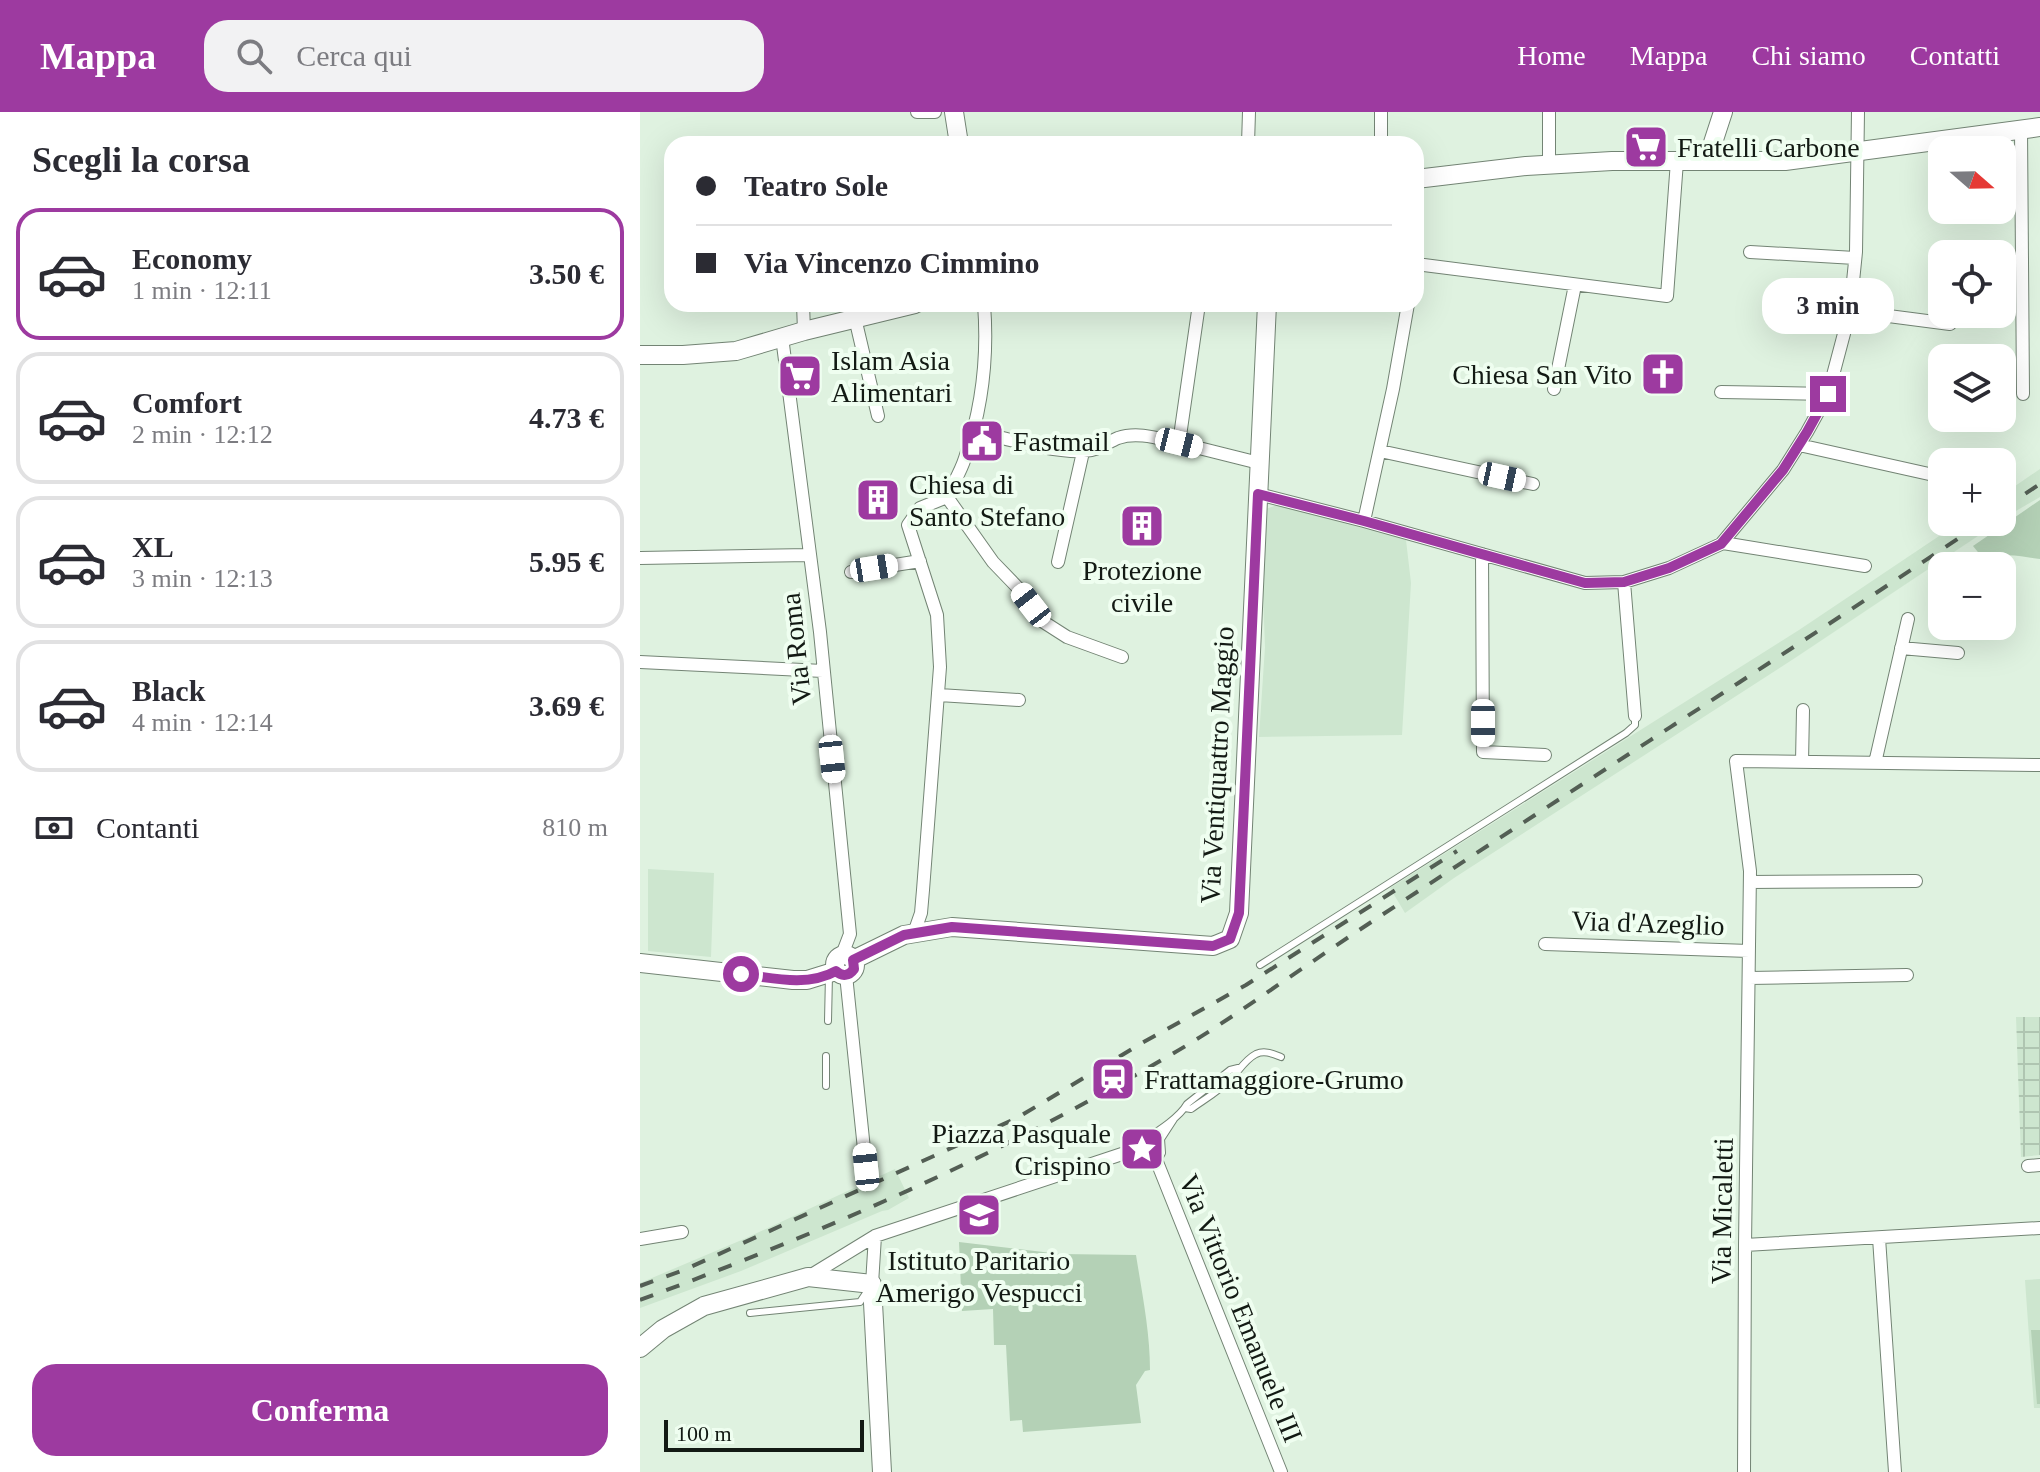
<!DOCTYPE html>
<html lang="it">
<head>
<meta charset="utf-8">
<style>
  body { margin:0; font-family:Georgia,serif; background:#f2f2f3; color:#2b2b33; height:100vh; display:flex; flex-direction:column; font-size:30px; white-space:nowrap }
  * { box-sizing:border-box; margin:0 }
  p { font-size:26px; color:#7c7c81 }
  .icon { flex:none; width:44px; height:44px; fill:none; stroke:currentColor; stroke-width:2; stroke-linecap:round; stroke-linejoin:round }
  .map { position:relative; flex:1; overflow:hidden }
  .side { display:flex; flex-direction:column; background:#fff; width:640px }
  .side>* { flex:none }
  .top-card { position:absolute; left:24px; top:24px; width:760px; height:176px; border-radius:24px; box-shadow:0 8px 32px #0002; display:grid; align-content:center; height:176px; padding:0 32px; background:#fff }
  .needle { width:52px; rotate:110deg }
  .fabs { position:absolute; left:1288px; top:24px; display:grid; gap:16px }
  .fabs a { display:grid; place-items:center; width:88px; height:88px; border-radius:16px; background:#fff; box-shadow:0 8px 32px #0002; font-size:40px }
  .scale { position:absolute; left:24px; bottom:20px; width:200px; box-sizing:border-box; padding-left:8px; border:4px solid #131a14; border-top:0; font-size:22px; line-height:28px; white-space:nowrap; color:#131a14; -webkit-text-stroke:6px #effef0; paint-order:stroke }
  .end { position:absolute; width:36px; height:36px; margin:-18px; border:10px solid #9d3aa0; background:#fff; box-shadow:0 0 0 4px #fff }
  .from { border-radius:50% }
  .bubble { position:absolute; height:56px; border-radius:24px; background:#fff; box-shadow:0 8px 32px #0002; font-size:26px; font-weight:800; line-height:56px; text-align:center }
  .car { position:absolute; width:24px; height:48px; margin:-24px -12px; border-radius:10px; box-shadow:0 0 6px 2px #0007; background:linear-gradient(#fff 24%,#345 0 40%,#fff 0 76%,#345 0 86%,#fff 0) }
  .top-card b { display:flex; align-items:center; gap:28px; height:76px; font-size:30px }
  .top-card b+b { border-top:2px solid #e1e1e2 }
  .top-card i { width:20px; height:20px; background:#2b2b33 }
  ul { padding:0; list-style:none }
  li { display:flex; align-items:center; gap:24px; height:132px; margin:0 16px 12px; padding:0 16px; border:4px solid #e1e1e2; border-radius:24px }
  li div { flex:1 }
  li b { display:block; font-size:30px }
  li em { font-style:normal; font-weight:800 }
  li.selected { border-color:#9d3aa0 }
  li>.icon { width:72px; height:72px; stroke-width:1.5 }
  h2 { padding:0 32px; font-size:36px; line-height:96px }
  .pay { display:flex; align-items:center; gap:20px; height:88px; padding:0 32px; font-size:30px }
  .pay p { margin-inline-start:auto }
  .cta { display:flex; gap:16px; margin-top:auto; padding:16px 32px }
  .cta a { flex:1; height:92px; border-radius:24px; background:#9d3aa0; color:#fff; font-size:32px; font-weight:800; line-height:92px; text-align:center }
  header { display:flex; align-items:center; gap:48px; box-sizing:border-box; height:112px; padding:0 40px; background:#9d3aa0; color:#fff }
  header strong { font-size:38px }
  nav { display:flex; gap:44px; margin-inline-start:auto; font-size:28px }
  .search { width:560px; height:72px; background:#f2f2f3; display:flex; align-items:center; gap:20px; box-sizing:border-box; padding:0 28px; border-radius:24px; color:#7c7c81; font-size:30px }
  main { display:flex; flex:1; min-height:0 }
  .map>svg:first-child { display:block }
  .built { fill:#cde6cf }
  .industrial { fill:url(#industrial-grid) }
  .green { fill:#b4d1b6 }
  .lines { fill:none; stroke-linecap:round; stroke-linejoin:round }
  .lane-casing { stroke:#738474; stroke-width:8 }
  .street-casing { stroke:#738474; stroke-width:14 }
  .secondary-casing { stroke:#738474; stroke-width:20 }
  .lane { stroke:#fff; stroke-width:6 }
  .street { stroke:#fff; stroke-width:12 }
  .secondary { stroke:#fff; stroke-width:18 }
  .rail { stroke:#535e54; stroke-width:4; stroke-dasharray:14 14; stroke-linecap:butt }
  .route { stroke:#9d3aa0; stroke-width:10 }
  .labels { text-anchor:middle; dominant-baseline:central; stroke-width:8; stroke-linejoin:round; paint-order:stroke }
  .poi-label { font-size:28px; fill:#131a14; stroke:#effef0; text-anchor:start }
  .street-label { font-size:28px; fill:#131a14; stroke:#effef0 }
</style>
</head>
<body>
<header>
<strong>Mappa</strong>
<div class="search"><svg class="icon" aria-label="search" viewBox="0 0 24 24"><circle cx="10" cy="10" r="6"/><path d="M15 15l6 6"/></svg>Cerca qui</div>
<nav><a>Home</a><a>Mappa</a><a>Chi siamo</a><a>Contatti</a></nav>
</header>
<main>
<section class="side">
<h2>Scegli la corsa</h2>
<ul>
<li class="selected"><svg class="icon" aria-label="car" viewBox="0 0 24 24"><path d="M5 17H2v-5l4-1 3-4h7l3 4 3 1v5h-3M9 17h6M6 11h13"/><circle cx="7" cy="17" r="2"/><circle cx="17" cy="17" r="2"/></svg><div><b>Economy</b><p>1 min · 12:11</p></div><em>3.50 €</em></li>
<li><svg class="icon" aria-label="car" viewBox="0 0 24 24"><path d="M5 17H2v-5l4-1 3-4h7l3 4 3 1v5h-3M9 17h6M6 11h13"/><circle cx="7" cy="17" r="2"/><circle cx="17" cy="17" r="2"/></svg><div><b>Comfort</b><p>2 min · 12:12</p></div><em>4.73 €</em></li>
<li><svg class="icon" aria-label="car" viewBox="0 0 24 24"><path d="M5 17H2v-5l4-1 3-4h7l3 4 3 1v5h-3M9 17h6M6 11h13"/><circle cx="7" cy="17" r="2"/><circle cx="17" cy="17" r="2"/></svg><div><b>XL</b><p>3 min · 12:13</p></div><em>5.95 €</em></li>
<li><svg class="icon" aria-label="car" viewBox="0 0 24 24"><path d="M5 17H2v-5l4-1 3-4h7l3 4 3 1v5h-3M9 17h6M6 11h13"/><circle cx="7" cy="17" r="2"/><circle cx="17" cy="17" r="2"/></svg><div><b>Black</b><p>4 min · 12:14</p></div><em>3.69 €</em></li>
</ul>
<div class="pay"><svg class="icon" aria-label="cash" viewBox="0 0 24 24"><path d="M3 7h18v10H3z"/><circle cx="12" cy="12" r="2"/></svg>Contanti<p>810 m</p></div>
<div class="cta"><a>Conferma</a></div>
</section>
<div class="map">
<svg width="1400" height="1360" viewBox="0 0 1400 1360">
  <defs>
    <pattern id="industrial-grid" width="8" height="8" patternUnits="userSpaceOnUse" patternTransform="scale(2)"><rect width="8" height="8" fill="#cde6cf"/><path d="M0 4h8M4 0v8" fill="none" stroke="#afc5b1"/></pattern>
  </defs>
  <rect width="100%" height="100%" fill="#dff2e0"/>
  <path class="built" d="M 1400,357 L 1400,385 L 1362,407 L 1362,383 Z
    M 637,393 L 766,428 L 771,471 L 762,623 L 619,625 L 625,535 L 622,458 L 626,397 Z
    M 1320,410 L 1359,410 L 1155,546 L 814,766 L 765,801 L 750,776 L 1159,518 Z
    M 8,757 L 74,761 L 71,845 L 8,839 Z
    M 255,1057 L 269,1086 L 248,1098 L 242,1099 L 101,1159 L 0,1196 L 0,1171 L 104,1127 Z
    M 1400,1167 L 1400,1296 L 1394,1296 L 1385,1168 Z"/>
  <path class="industrial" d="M 1376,905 L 1400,905 L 1400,1043 L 1381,1045 Z"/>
  <path class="green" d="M 1400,388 L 1400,447 C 1382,445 1361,438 1346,450 L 1333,434 Z
    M 319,1130 L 420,1142 L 496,1143 C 502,1181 510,1220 510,1258 L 505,1259 L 496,1273 L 501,1311 L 383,1320 L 382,1308 L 370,1309 L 366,1233 L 354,1233 L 353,1197 L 322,1199 Z
    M 1391,1218 L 1400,1218 L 1400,1292 L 1397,1292 Z"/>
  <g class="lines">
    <g class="lane-casing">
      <path id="lane" d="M 620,853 L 986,621 L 995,613 L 995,605
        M 188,909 L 189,863
        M 186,974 L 186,944
        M 545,996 L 551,997 C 565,987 581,978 593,965 C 600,957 606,947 616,942 C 625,938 633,942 641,945
        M 485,1041 C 502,1028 537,1010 547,992 L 590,958 L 598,956
        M 517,1050 L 522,1041 L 521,1027 L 534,1007
        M 110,1201 L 220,1190 L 228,1178"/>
    </g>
    <g class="street-casing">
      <path id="street" d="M 277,0 L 295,0
        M 741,0 L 741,32
        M 909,0 L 909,53
        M 1381,17 L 1383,282
        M 608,32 L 609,0
        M 1110,140 L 1215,146
        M 776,152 L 1027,184 L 1037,49
        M 163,192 L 164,219
        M 559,192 L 539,331 L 619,351
        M 1210,199 L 1310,212
        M 215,206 L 238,304
        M 142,225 L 180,520 L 210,822 L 202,843
        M 914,277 L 935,173
        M 1081,280 L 1188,282
        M 334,319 C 364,326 414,341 444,339 C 457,339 466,331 478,326 C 498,319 520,327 539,331
        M 1159,333 L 1298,364
        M 740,339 L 893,372
        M 618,382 L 724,409 L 945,471 L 984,470 L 1029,456 L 1081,432 L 1143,358 L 1167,320 L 1188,282 L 1210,199 L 1216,140 L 1218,0
        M 307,385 L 353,450 L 379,477 L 402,509 L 427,525 L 482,545
        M 724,409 L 753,277 L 768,192
        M 1083,431 L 1225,454
        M 842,442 L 843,640 L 905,643
        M 0,446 L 170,443
        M 418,450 L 443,340
        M 211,460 L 280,449
        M 984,470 L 995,604
        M 1261,536 L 1318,541
        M 0,550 L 183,559
        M 299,583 L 379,588
        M 1162,650 L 1163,598
        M 1235,651 L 1268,507
        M 1110,770 L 1276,769
        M 274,821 L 281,801 L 283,778 L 300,555 L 297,503 L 268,413 L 280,396 L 307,385 C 313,372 321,359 325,346 C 342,297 348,243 344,192
        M 905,832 L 1109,839
        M 206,863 L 227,1066
        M 1109,866 L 1267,863
        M 1388,1054 L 1400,1053
        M 1239,1126 L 1255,1360
        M 0,1127 L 42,1120
        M 1105,1133 L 1400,1116
        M 168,1165 L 235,1124 L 485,1041 L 517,1050 L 641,1360
        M 232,1172 L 235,1124
        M 1104,1360 L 1105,1133 L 1110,759 L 1096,649 L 1400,653"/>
    </g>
    <g class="secondary-casing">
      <path id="secondary" d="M 314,0 L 319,32
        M 1067,49 L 1083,0
        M 776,67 L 886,54 L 972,49 L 1145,49 L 1400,15
        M 0,243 L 43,243 L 96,239 L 164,219 L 275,192
        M195 853a10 10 0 1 1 20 0a10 10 0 1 1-20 0Z
        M 213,848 L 264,823 L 312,815 L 573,834 L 590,827 L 599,801 L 627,192
        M 0,851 L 153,868 L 167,868 L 196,859
        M 0,1236 L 23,1217 L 64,1194 L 168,1165 L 232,1172 L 242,1360"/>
    </g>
    <use href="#lane" class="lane"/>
    <use href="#street" class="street"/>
    <use href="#secondary" class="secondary"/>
    <path class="rail" d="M 1362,397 L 1400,372
      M 0,1174 L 44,1158 L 377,1006 L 502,931 L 606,873 L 817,739
      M 0,1188 C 181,1121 358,1044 525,946 C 575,918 621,884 669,852 C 714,821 760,791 806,761 C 985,644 1165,529 1343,410"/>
  </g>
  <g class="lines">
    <path class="route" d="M 101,862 C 132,866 168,875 196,859 C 202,865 209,864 214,857 L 213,848 L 264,823 L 312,815 L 573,834 L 590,827 L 599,801 L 618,382 L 724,409 L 945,471 L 984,470 L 1029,456 L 1081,432 L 1143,358 L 1167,320 L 1188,282"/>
  </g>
  <defs>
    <g id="supermarket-square" transform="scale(2.3)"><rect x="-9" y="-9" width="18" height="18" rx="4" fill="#9d3aa0" stroke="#effef0"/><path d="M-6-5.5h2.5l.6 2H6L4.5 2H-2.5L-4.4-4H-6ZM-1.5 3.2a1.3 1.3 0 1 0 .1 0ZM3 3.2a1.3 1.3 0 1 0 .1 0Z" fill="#fff"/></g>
    <g id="church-square" transform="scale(2.3)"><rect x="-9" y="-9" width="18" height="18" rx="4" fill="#9d3aa0" stroke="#effef0"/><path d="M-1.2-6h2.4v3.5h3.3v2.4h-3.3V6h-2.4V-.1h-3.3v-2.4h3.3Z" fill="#fff"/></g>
    <g id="civic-square" transform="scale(2.3)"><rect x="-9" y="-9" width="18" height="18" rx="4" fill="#9d3aa0" stroke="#effef0"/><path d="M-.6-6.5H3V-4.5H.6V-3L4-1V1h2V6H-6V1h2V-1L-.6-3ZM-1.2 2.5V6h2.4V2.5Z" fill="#fff"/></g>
    <g id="building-square" transform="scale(2.3)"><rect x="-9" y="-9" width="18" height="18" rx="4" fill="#9d3aa0" stroke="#effef0"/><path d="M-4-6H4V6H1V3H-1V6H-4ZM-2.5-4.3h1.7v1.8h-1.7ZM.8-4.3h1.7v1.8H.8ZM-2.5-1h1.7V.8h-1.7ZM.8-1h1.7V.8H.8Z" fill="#fff"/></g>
    <g id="station-square" transform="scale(2.3)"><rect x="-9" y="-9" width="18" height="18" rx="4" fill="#9d3aa0" stroke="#effef0"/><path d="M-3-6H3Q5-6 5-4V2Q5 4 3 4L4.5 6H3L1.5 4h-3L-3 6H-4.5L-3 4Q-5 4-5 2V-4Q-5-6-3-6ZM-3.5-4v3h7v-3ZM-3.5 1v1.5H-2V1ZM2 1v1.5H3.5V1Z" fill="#fff"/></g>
    <g id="sight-square" transform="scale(2.3)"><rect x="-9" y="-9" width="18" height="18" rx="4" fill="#9d3aa0" stroke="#effef0"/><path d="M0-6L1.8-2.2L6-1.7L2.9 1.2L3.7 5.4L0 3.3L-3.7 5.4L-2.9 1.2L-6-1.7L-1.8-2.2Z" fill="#fff"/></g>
    <g id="school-square" transform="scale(2.3)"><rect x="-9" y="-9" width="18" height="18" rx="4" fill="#9d3aa0" stroke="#effef0"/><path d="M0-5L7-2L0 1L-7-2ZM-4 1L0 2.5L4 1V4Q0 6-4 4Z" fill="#fff"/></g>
  </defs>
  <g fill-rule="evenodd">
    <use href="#supermarket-square" x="1006" y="35"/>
    <use href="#church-square" x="1023" y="262"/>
    <use href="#supermarket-square" x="160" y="264"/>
    <use href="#civic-square" x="342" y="329"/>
    <use href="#building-square" x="238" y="388"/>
    <use href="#building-square" x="502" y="414"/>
    <use href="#station-square" x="473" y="967"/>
    <use href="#sight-square" x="502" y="1037"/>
    <use href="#school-square" x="339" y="1103"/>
  </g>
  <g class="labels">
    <g class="poi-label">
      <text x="1037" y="35">Fratelli Carbone</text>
      <text x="191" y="248">Islam Asia<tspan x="191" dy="32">Alimentari</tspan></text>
      <text x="992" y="262" text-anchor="end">Chiesa San Vito</text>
      <text x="373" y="329">Fastmail</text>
      <text x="269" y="372">Chiesa di<tspan x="269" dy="32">Santo Stefano</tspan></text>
      <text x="502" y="458" text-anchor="middle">Protezione<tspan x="502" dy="32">civile</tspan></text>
      <text x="504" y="967">Frattamaggiore-Grumo</text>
      <text x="471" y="1021" text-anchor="end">Piazza Pasquale<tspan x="471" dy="32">Crispino</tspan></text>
      <text x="339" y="1148" text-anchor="middle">Istituto Paritario<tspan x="339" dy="32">Amerigo Vespucci</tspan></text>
    </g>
    <g class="street-label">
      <text transform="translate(156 537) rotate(-96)">Via Roma</text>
      <text transform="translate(577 653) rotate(-87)">Via Ventiquattro Maggio</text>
      <text transform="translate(1008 811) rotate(2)">Via d'Azeglio</text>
      <text transform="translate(1082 1099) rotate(-89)">Via Micaletti</text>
      <text transform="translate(601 1196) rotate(68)">Via Vittorio Emanuele III</text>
    </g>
  </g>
</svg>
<div class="fabs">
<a><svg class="needle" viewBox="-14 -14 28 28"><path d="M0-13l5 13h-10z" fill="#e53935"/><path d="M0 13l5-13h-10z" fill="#7c7c81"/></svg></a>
<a><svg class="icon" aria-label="locate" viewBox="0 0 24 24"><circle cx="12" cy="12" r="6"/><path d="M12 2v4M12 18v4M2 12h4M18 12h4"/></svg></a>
<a><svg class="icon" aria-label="layers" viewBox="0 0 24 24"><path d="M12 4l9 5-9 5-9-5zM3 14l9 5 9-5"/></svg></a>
<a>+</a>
<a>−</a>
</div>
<div class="scale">100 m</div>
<i class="end from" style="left:101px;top:862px"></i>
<i class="end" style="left:1188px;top:282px"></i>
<div class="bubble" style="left:1122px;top:166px;width:132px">3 min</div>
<i class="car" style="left:539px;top:331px;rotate:104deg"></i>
<i class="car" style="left:862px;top:365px;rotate:102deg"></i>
<i class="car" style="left:234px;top:456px;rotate:81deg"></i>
<i class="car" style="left:391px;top:493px;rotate:322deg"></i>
<i class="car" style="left:843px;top:611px;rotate:180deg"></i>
<i class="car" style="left:192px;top:647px;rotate:174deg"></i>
<i class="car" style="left:226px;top:1055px;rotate:354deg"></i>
<div class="top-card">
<b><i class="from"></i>Teatro Sole</b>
<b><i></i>Via Vincenzo Cimmino</b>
</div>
</div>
</main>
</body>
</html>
